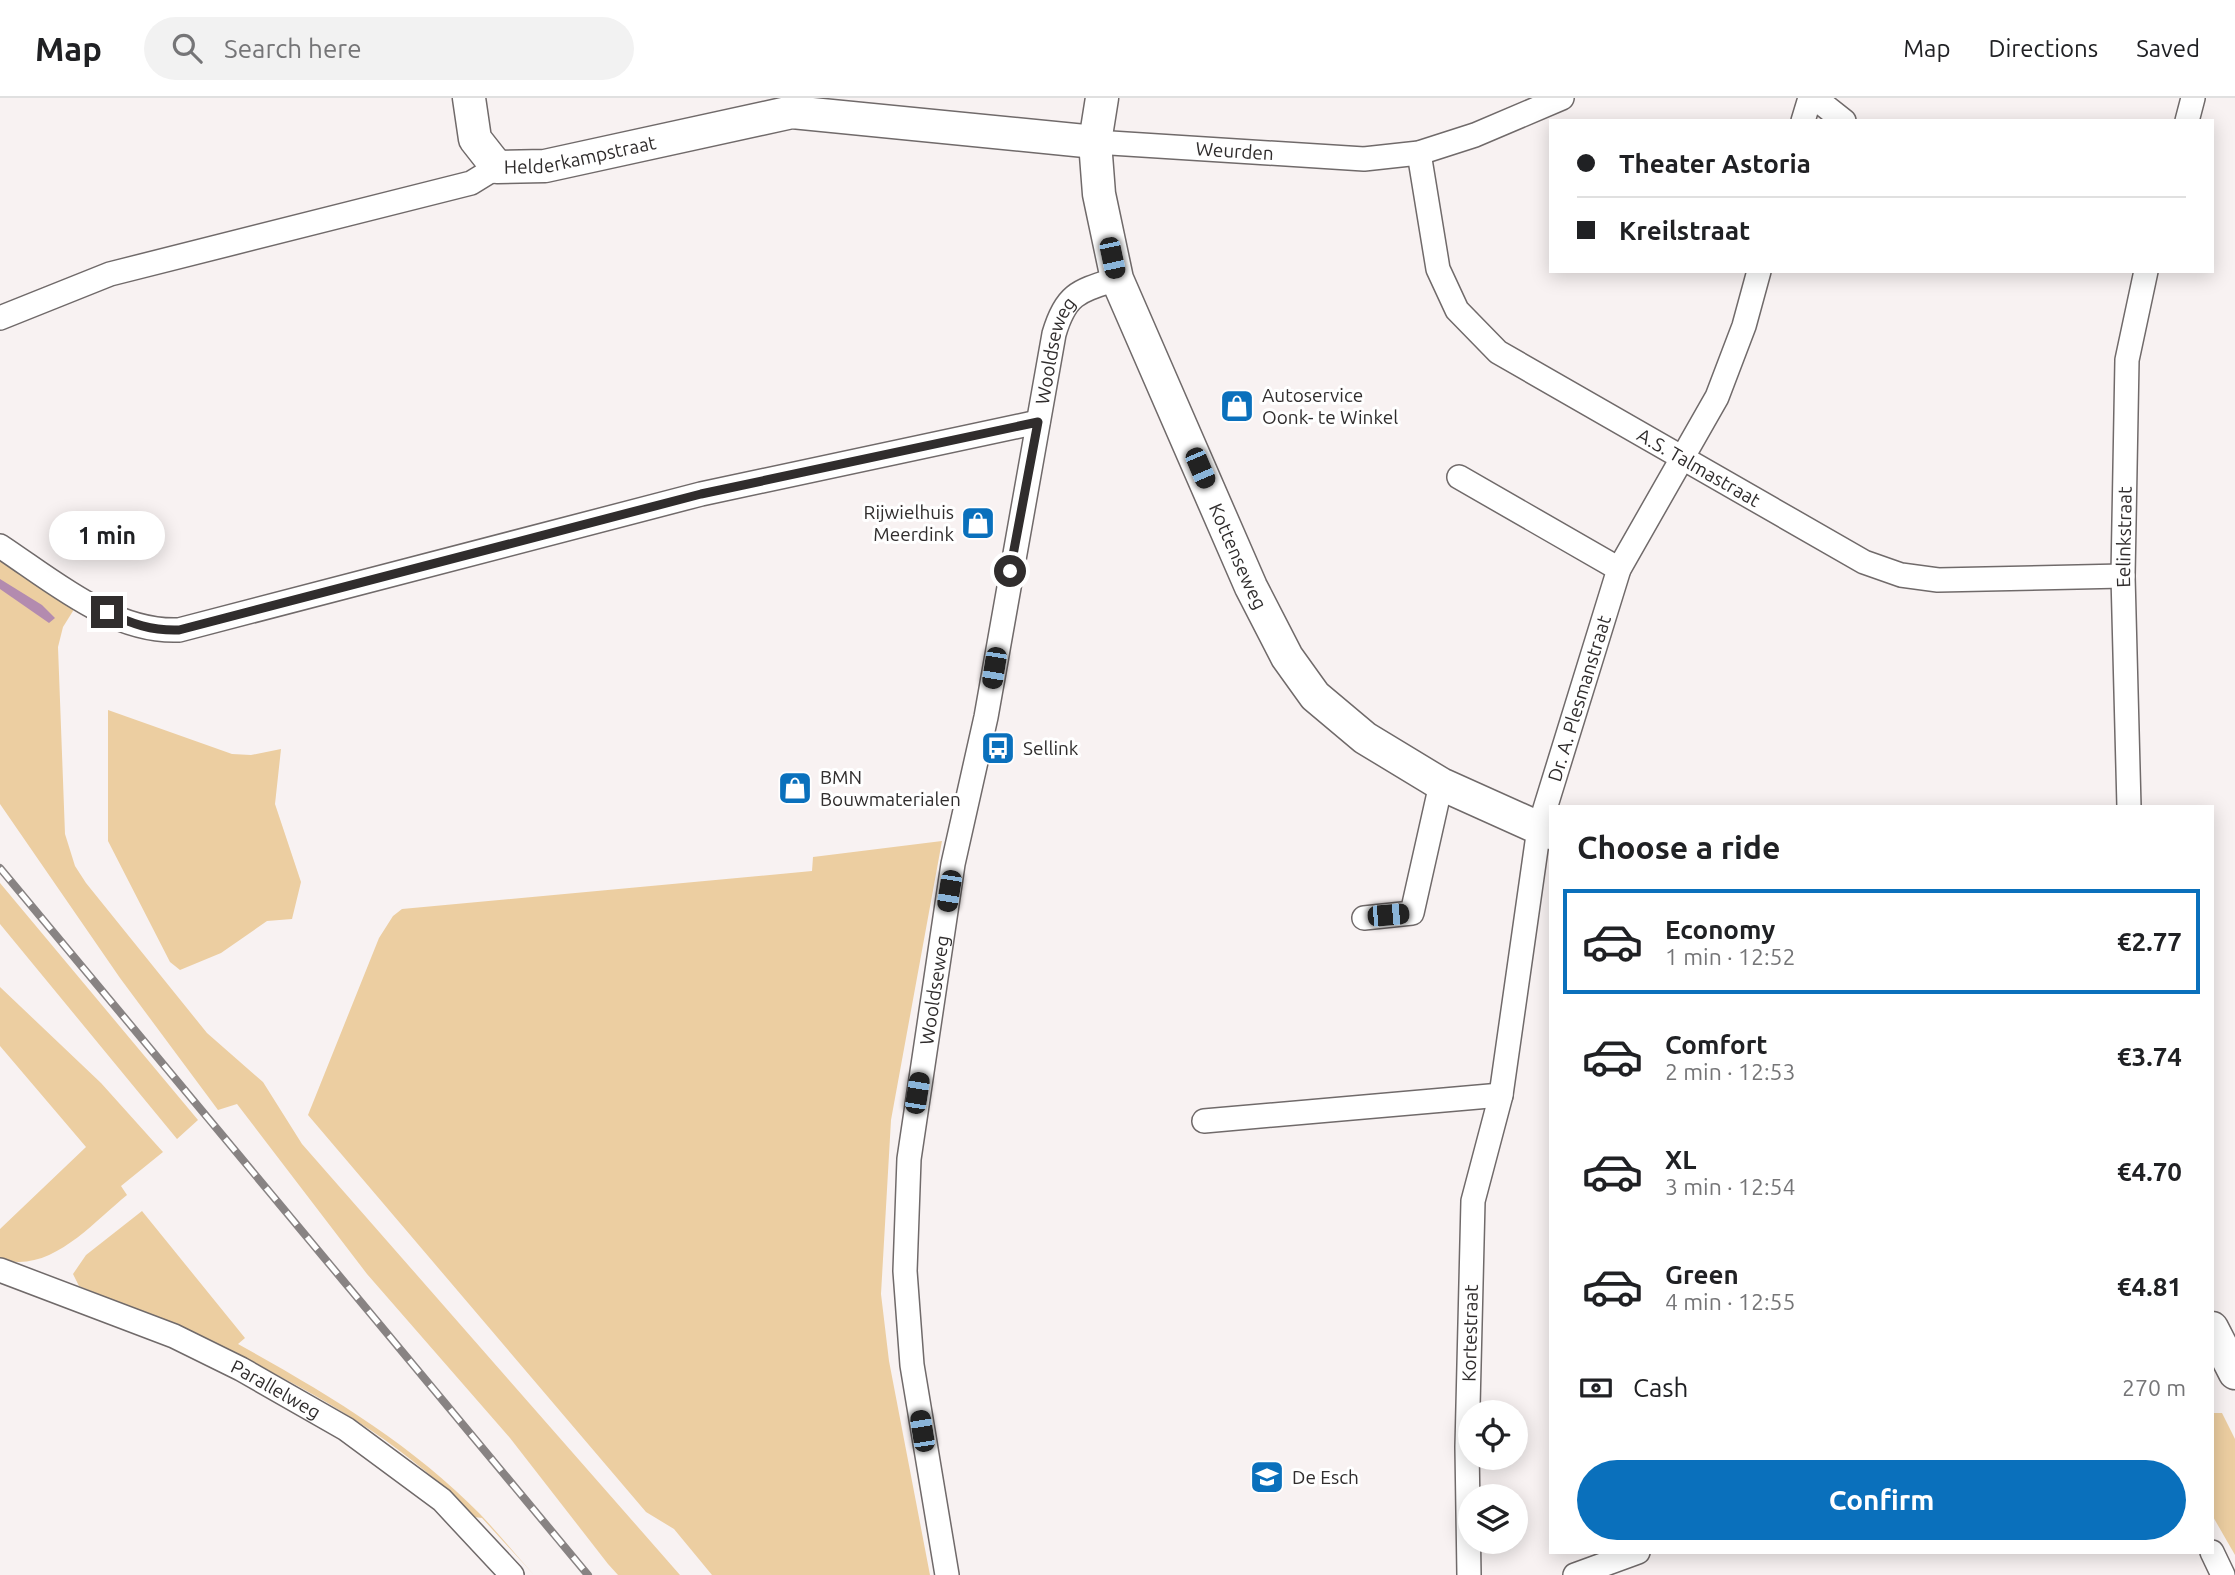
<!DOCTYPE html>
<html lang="en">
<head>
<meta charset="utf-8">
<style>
  body { margin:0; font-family:Ubuntu,sans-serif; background:#f2f2f2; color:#202124; height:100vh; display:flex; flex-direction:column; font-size:26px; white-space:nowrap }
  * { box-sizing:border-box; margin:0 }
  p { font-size:23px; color:#757577 }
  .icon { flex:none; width:38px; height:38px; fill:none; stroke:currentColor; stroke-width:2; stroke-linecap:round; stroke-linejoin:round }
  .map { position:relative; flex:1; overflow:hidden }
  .sheet { position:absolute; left:1549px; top:707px; width:665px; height:749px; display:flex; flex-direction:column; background:#fff; border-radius:0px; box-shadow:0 4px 18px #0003 }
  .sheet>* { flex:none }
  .banner { position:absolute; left:1549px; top:21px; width:665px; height:154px; border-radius:0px; box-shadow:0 4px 18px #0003; display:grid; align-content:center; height:154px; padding:0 28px; background:#fff }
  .fabs { position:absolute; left:1458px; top:1302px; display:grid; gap:14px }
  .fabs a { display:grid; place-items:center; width:70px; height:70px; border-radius:50%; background:#fff; box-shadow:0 4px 18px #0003; font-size:35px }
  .end { position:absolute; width:32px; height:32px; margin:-16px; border:9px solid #302d2d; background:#fff; box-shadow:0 0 0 4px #fff }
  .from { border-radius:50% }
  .bubble { position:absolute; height:49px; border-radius:24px; background:#fff; box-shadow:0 4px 18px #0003; font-size:23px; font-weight:700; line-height:49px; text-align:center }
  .car { position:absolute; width:21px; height:42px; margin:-21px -10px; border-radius:9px; box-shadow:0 0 5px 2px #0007; background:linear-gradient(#222 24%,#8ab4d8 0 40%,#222 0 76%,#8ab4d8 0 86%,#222 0) }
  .banner b { display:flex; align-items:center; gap:24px; height:66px; font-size:26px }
  .banner b+b { border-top:2px solid #e0e0e0 }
  .banner i { width:18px; height:18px; background:#202124 }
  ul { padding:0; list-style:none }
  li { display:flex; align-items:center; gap:21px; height:105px; margin:0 14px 10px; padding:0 14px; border:4px solid transparent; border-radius:0px }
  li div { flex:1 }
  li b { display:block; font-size:26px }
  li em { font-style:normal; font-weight:700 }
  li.active { border-color:#0a70bc }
  li>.icon { width:63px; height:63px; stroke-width:1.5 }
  h2 { padding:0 28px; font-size:32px; line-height:84px }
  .pay { display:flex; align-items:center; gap:18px; height:77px; padding:0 28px; font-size:26px }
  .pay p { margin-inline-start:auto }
  .primary-button { display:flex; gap:14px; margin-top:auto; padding:14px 28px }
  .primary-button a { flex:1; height:80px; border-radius:42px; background:#0a70bc; color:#fff; font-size:28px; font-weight:700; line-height:80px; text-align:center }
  header { display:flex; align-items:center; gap:42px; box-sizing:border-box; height:98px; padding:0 35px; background:#fff; border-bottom:2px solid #e0e0e0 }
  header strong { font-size:33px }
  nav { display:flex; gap:38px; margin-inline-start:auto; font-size:24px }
  .search { width:490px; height:63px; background:#f2f2f2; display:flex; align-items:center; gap:18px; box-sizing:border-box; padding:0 24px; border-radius:38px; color:#757577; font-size:26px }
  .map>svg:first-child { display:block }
  .green { fill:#eccea1 }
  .water { fill:#b38baf }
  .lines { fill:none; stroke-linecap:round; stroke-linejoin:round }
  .street-casing { stroke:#706a6a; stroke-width:26 }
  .secondary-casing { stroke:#706a6a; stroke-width:35 }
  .street { stroke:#fff; stroke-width:23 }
  .secondary { stroke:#fff; stroke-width:32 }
  .rail-casing { stroke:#888383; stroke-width:8 }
  .rail { stroke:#fff; stroke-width:5; stroke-dasharray:16; stroke-linecap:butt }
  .route { stroke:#302d2d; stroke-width:9 }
  .labels { text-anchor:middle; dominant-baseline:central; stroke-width:6; stroke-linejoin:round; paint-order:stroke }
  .street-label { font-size:19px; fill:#302d2d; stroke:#fff }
  .poi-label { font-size:19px; fill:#302d2d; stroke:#fff; text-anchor:start }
</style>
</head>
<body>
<header>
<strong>Map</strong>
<div class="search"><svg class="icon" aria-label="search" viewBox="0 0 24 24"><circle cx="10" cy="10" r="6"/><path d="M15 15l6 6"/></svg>Search here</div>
<nav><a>Map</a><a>Directions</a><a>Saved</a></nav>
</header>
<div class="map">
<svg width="2235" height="1477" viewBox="0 0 2235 1477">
  <rect width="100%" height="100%" fill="#f8f2f2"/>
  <path class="green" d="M 0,460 L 72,506 L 73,513 L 63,529 L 58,549 L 65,736 L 75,768 L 86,785 L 207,935 L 263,984 L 302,1046 L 680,1477 L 618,1477 L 608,1466 L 510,1340 L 367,1176 L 237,1006 L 218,1012 L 120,880 L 0,706 Z
    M 108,612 L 232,656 L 251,657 L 281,651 L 275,706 L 301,784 L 292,821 L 267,823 L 221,855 L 180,872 L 170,864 L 108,743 Z
    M 942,743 L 891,1022 L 881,1196 L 889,1263 L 930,1477 L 712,1477 L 674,1431 L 646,1414 L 308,1017 L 379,840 L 393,818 L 402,811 L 812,773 L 813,759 Z
    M 0,785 L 198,1022 L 177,1041 L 0,826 Z
    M 0,889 L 101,985 L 163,1054 L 121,1088 L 127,1097 C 92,1125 50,1177 0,1161 L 0,1131 L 86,1049 L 0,948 Z
    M 142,1113 L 245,1240 L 238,1246 C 323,1293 412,1346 480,1416 C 499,1436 516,1457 534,1477 L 482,1420 L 474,1419 C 368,1306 218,1247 79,1188 L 73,1176 L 86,1157 Z
    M 2212,1315 L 2222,1315 L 2235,1341 L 2235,1457 L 2212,1417 Z"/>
  <path class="water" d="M 0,481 L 42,507 L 55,520 L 49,525 L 0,491 Z"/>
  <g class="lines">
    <g class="street-casing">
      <g id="street">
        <path d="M 1815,0 L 1844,23"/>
        <path d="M 1803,23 L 1810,0"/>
        <path d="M 2187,23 L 2193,0"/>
        <path id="s1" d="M 1095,44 L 1364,61 L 1419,55 L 1475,37 L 1562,0"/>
        <path id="s2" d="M 1419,55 L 1438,171 L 1457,212 L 1498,254 L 1864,464 L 1901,477 L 1938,482 L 2123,478"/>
        <path d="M 0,220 L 110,176 L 471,85 L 497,69"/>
        <path d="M 1459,379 L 1619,471"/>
        <path d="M 0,448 C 53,483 113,535 179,532 L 701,396 L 1038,324"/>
        <path id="s3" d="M 2129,709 L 2123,478 L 2127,262 L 2146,173"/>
        <path d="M 1364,820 L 1412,815 L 1441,686"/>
        <path d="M 1204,1023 L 1501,997"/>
        <path id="s4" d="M 0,1172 L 174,1238 L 241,1271 L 346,1331 L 442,1402 L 512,1477"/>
        <path d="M 2212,1454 L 2223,1477"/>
        <path id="s5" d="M 947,1477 L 912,1267 L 905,1173 L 909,1061 L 953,766 L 986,619 L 1054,236 C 1066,195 1079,193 1117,181"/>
        <path id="s6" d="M 1469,1477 L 1467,1349 L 1473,1103 L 1501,997 L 1539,730 L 1619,471 L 1717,299 L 1744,228 L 1759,173"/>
        <path d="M 1575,1477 L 1638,1454"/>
      </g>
    </g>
    <g class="secondary-casing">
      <g id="secondary">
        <path id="s7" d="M 469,0 L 475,41 L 497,69 L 545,68 L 792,14 L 1095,44"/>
        <path id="s8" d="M 1102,0 L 1095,44 L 1099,96 L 1117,181 L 1251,489 L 1287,559 L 1315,598 L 1365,640 L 1441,686 L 1550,735"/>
        <path d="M 2212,1230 L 2235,1275"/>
      </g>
    </g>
    <use href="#street" class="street"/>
    <use href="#secondary" class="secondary"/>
    <g class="rail-casing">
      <path id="rail" d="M 0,770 L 588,1477"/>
    </g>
    <use href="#rail" class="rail"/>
  </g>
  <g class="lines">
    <path class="route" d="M 107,514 C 132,526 152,533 179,532 L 701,396 L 1038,324 L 1010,473"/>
  </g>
  <defs>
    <g id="shop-square" transform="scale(1.75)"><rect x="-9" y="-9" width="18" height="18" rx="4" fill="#0a70bc" stroke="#fff"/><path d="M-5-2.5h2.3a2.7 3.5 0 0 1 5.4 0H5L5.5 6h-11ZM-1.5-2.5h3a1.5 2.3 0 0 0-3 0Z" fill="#fff"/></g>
    <g id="bus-square" transform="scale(1.75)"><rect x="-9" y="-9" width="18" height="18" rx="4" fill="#0a70bc" stroke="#fff"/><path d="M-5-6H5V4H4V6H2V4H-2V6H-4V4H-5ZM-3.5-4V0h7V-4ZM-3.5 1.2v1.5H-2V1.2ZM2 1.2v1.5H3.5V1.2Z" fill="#fff"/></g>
    <g id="school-square" transform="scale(1.75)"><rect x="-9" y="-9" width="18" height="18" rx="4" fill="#0a70bc" stroke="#fff"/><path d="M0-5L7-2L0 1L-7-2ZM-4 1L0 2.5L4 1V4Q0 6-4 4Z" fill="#fff"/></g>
  </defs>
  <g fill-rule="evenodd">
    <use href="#shop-square" x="1237" y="308"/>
    <use href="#shop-square" x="978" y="425"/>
    <use href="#bus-square" x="998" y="650"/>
    <use href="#shop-square" x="795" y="690"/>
    <use href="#school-square" x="1267" y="1379"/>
  </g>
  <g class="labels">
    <g class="street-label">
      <text stroke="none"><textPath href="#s1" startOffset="140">Weurden</textPath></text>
      <text stroke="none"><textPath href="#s7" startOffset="161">Helderkampstraat</textPath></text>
      <text stroke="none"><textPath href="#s5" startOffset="1241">Wooldseweg</textPath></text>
      <text stroke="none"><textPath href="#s2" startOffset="453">A.S. Talmastraat</textPath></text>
      <text stroke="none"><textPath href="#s3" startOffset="270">Eelinkstraat</textPath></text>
      <text stroke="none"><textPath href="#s8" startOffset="486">Kottenseweg</textPath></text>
      <text stroke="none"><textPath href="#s6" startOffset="889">Dr. A. Plesmanstraat</textPath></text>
      <text stroke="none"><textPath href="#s5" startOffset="590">Wooldseweg</textPath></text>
      <text stroke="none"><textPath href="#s6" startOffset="242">Kortestraat</textPath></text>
      <text stroke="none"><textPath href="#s4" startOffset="301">Parallelweg</textPath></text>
    </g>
    <g class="poi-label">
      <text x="1262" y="297">Autoservice<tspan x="1262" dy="22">Oonk- te Winkel</tspan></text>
      <text x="954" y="414" text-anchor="end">Rijwielhuis<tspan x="954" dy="22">Meerdink</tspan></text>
      <text x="1023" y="650">Sellink</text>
      <text x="820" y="679">BMN<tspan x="820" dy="22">Bouwmaterialen</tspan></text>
      <text x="1292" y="1379">De Esch</text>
    </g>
  </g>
</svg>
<div class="fabs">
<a><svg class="icon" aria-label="locate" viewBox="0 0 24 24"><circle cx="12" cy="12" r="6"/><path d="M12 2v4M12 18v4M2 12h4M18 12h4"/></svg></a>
<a><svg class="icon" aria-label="layers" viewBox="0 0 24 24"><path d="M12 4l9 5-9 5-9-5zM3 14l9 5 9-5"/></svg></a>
</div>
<i class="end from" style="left:1010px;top:473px"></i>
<i class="end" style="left:107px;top:514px"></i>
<div class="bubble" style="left:49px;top:413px;width:116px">1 min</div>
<i class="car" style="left:1112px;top:160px;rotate:168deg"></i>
<i class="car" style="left:1200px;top:370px;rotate:157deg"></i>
<i class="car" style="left:994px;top:570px;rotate:189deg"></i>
<i class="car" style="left:949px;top:793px;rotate:189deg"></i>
<i class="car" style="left:1388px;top:817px;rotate:85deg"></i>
<i class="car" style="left:917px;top:995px;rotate:9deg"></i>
<i class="car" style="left:922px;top:1333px;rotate:351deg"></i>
<div class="banner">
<b><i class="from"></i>Theater Astoria</b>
<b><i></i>Kreilstraat</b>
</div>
<section class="sheet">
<h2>Choose a ride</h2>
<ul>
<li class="active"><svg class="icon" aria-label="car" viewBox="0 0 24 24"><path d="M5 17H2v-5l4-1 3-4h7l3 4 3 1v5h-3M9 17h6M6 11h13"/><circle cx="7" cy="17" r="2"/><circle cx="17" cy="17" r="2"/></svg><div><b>Economy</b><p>1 min · 12:52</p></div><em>€2.77</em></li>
<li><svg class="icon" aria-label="car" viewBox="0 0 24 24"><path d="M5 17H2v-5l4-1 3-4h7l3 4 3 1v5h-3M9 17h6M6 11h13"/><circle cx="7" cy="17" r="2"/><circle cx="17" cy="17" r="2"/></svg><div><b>Comfort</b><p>2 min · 12:53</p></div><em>€3.74</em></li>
<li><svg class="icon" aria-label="car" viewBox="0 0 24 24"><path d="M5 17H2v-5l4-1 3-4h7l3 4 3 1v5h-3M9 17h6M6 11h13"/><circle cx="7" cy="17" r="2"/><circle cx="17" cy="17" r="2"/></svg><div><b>XL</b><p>3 min · 12:54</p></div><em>€4.70</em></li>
<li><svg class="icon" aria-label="car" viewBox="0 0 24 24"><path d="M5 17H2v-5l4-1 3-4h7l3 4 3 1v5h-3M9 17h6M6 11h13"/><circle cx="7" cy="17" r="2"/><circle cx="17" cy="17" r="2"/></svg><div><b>Green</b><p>4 min · 12:55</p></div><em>€4.81</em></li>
</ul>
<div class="pay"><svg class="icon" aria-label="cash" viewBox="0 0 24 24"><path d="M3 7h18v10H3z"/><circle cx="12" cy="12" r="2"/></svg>Cash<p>270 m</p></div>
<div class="primary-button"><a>Confirm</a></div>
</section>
</div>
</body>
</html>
